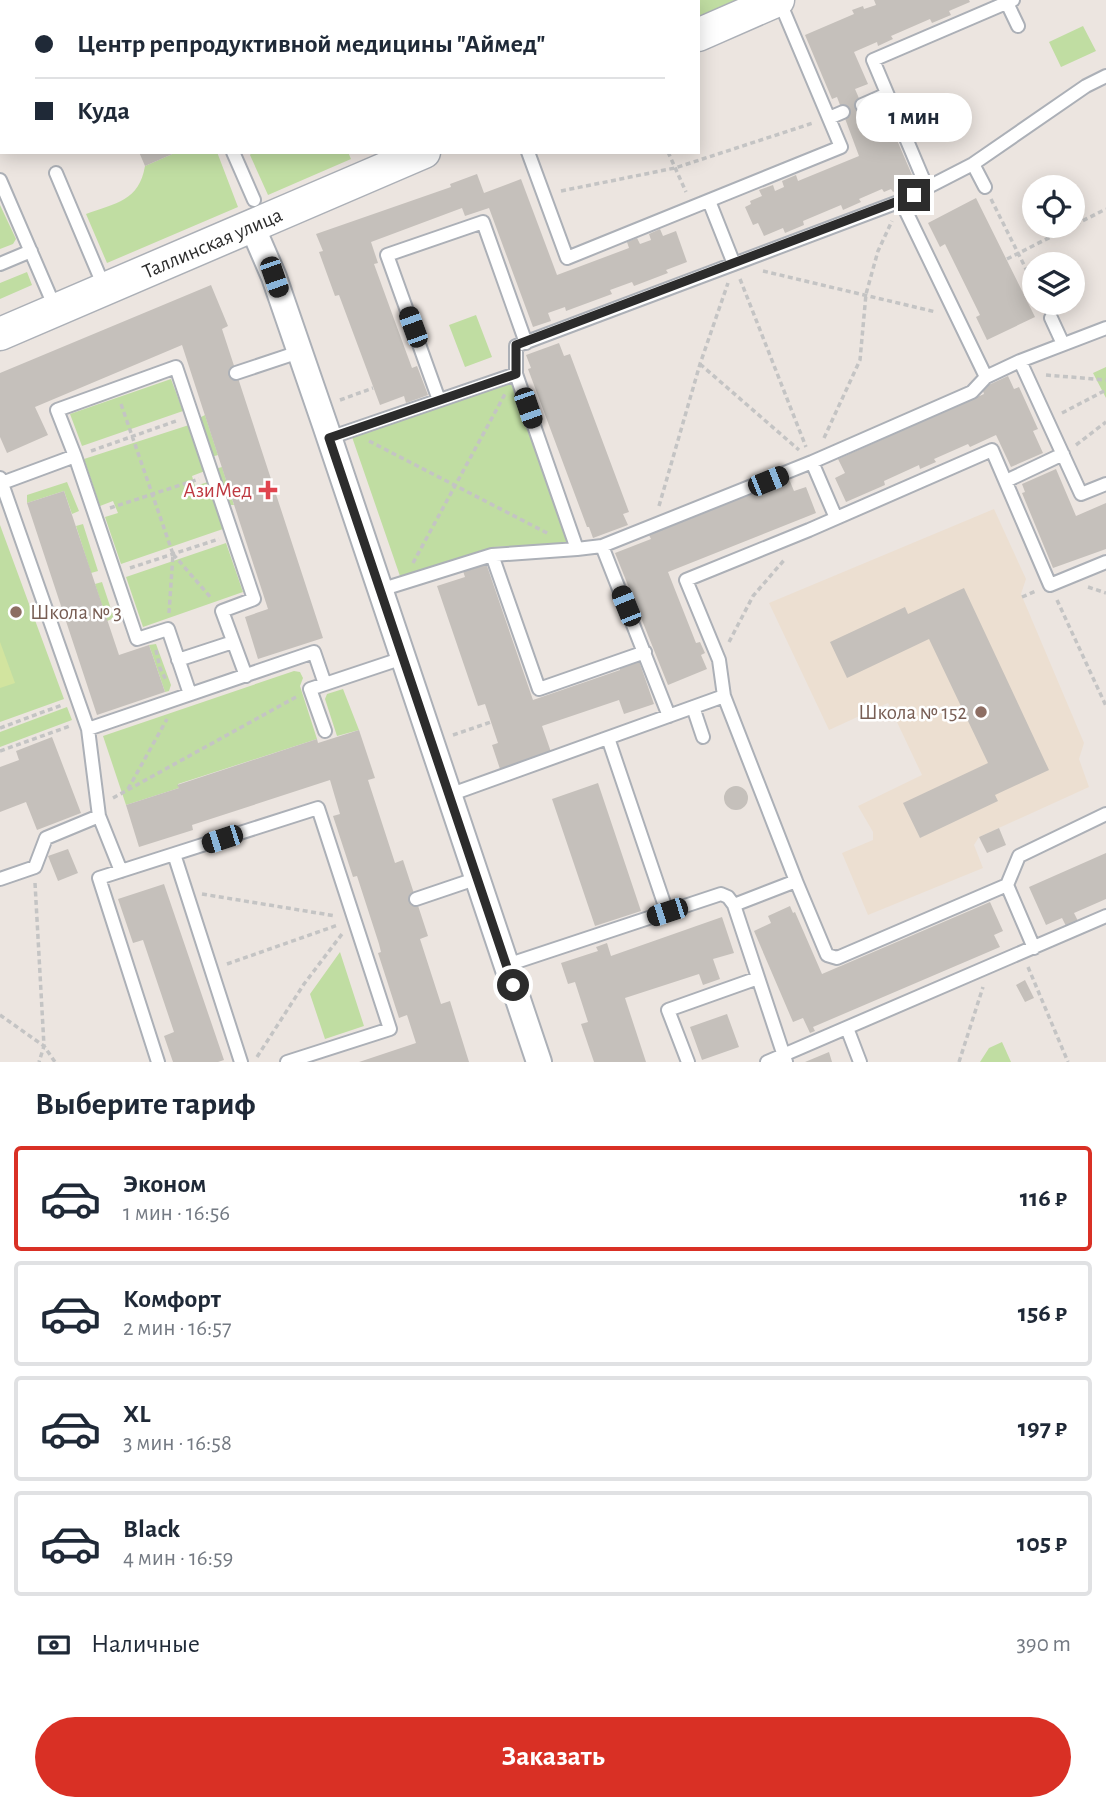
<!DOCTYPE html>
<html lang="ru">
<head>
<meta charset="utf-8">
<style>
  body { margin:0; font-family:"Alegreya Sans",sans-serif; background:#f6f6f7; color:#1f2937; height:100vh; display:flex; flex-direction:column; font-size:26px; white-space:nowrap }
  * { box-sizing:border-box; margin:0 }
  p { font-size:23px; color:#747a83 }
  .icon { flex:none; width:38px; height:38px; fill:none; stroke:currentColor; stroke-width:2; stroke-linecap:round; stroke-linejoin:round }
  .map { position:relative; height:1062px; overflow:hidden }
  .panel { display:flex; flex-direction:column; background:#fff; flex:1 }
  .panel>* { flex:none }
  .top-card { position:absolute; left:0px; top:0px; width:700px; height:154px; box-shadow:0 4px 18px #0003; display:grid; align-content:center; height:154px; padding:0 35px; background:#fff }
  .tools { position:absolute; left:1022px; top:175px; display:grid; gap:14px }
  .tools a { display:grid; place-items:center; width:63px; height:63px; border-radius:50%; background:#fff; box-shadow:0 4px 18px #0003; font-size:35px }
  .end { position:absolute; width:32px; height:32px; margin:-16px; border:9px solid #2c2c2c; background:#fff; box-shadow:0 0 0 4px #fff }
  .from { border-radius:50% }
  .bubble { position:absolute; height:49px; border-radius:24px; background:#fff; box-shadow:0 4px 18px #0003; font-size:23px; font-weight:700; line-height:49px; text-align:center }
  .car { position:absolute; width:21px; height:42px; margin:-21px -10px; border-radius:9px; box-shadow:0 0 5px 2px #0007; background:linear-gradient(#222 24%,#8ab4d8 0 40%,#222 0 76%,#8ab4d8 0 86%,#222 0) }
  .top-card b { display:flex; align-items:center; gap:24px; height:66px; font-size:26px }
  .top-card b+b { border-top:2px solid #e0e1e3 }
  .top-card i { width:18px; height:18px; background:#1f2937 }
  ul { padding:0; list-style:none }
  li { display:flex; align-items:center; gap:21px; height:105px; margin:0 14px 10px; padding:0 21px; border:4px solid #e0e1e3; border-radius:7px }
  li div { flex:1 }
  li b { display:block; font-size:26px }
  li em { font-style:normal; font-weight:700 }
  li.on { border-color:#d93025 }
  li>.icon { width:63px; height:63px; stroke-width:1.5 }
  h2 { padding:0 35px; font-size:32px; line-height:84px }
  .pay { display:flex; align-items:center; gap:18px; height:77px; padding:0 35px; font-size:26px }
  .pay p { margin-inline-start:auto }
  .action { display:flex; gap:14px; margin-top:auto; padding:14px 35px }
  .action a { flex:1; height:80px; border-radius:42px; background:#d93025; color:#fff; font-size:28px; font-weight:700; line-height:80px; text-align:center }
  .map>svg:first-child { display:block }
  .industrial { fill:#e0e0e6 }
  .education { fill:#ecdfd1 }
  .green { fill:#c0dda2 }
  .pitch { fill:#d2e49f }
  .building { fill:#c5c0bb }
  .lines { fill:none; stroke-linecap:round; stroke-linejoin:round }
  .service-casing { stroke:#acb0b7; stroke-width:16 }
  .minor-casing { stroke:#acb0b7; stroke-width:28 }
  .tertiary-casing { stroke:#acb0b7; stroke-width:35 }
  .path { stroke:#c4c4c4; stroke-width:3.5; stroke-dasharray:5 3.5; stroke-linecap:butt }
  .service { stroke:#fff; stroke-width:12 }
  .minor { stroke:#fff; stroke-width:24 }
  .tertiary { stroke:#fff; stroke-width:32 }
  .route { stroke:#2c2c2c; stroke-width:9 }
  .health-dot { fill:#e0444e; stroke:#fff; stroke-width:2.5 }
  .education-dot { fill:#8d6e63; stroke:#fff; stroke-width:2.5 }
  .labels { text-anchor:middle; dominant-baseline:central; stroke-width:5; stroke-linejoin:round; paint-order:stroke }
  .street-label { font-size:21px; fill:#2c2c2c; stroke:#fff }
  .health-label { font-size:21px; fill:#be3a42; stroke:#fff; text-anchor:end }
  .education-label { font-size:21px; fill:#785e54; stroke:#fff; text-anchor:start }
</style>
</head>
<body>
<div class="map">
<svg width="1106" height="1062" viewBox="0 0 1106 1062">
  <rect width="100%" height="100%" fill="#ece5e0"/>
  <path class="industrial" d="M 0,0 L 85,0 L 86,2 L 2,2 L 0,64 Z"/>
  <path class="education" d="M 994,509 L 1026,579 L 1021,594 L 1084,743 L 1079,759 L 1089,787 L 979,837 L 974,845 L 983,868 L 868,915 L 842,853 L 873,840 L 873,832 L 858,806 L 922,775 L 888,703 L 829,730 L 769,603 Z"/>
  <path class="green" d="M 648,0 L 746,0 L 698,21 L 698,2 L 644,2 Z
    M 1083,26 L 1096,51 L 1061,67 L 1049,42 Z
    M 177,152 L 217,152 L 238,207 L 107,263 L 86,214 C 116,203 139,201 145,166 Z
    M 252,152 L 348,152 L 351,159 L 268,195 L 250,155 Z
    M 0,205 L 16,239 L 13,244 L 0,249 Z
    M 27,272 L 32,285 L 0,299 L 0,283 Z
    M 476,315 L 492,357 L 465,367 L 449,325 Z
    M 1106,367 L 1106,398 L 1093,373 Z
    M 171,379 L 183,411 L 82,446 L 70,414 Z
    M 513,382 L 571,544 L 493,547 L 401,579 L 352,437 Z
    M 205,415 L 218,455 L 211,457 L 199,418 Z
    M 189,425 L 205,471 L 192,476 L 195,486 L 208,482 L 223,529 L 121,564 L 105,517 L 118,513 L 113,501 L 100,506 L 84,459 Z
    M 222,467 L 234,505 L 227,505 L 215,469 Z
    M 67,482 L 79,511 L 72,514 L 64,491 L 27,503 L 27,495 Z
    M 83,524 L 98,571 L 91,573 L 76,526 Z
    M 0,525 L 64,699 L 0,722 Z
    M 226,543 L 243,592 L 143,627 L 126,577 Z
    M 102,582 L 114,618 L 107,621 L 95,584 Z
    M 156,644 L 171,685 L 169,691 L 165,692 L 149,645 Z
    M 294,671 L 300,672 L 303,678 L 300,686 L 317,739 L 178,784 L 179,788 L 126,805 L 103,736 Z
    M 343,689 L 359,730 L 337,736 L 325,699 L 327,694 Z
    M 67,707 L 72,720 L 0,747 L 0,732 Z
    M 340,952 L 364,1026 L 325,1039 L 310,994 Z
    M 1002,1042 L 1011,1062 L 980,1062 L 989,1048 Z"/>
  <path class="pitch" d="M 0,642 L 15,683 L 0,688 Z"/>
  <path class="building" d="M 874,0 L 969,0 L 970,2 L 949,11 L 951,15 L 932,23 L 930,19 L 891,36 L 893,39 L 878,46 L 877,42 L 854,52 L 868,84 L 855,89 L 867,117 L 884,110 L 912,175 L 909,176 L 912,181 L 893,192 L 891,189 L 884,192 L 882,189 L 859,199 L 861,202 L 843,210 L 841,205 L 803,221 L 804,225 L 785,233 L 783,228 L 764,236 L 758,223 L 753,225 L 745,207 L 751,204 L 750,201 L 762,196 L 759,190 L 773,185 L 775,191 L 784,187 L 782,181 L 796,175 L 798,181 L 859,156 L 837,97 L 832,99 L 805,35 L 854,14 L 852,10 L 863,6 L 864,9 L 876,5 Z
    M 139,152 L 177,152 L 145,166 Z
    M 477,174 L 484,193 L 521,179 L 557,275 L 629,248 L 627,242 L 637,238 L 640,244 L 651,240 L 649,234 L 660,229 L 663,236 L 676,231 L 687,262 L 666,270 L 668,273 L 634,286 L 632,282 L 610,290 L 612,294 L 566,311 L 565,307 L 548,313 L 551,321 L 533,327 L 489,208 L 465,216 L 462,208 L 371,242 L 378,263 L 374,264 L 394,319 L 412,368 L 417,366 L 428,395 L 406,403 L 404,396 L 380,405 L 339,295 L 335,296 L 319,252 L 323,251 L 316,234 L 451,187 L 450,184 Z
    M 976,198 L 1035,317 L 987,340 L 976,317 L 980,315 L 945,244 L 940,247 L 928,223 Z
    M 211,285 L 228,326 L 222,329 L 323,638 L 258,659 L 245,617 L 268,609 L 182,345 L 35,407 L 48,435 L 7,453 L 0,437 L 0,373 Z
    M 559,343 L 564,356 L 570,354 L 629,512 L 623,514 L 628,525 L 593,538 L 589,527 L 587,527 L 528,369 L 531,368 L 526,355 Z
    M 1008,376 L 1014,389 L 1019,387 L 1029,409 L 1038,429 L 1033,431 L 1043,453 L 1011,467 L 996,435 L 970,447 L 968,444 L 934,459 L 936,462 L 920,469 L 919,465 L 884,481 L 885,485 L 846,502 L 835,478 L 845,473 L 838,459 L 984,394 L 982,388 Z
    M 1056,469 L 1076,516 L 1106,503 L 1106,549 L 1053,568 L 1022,493 L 1025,492 L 1022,484 Z
    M 789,479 L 794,491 L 806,487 L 816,513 L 668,572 L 696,643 L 700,642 L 705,653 L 701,655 L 707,669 L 668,685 L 615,553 L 651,539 L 649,535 Z
    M 64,491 L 119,655 L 149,645 L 165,692 L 97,715 L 27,503 Z
    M 486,563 L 533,700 L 620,670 L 620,667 L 639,661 L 654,704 L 624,714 L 619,700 L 542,726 L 551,752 L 500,769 L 492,745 L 498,743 L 485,704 L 478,706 L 437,586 L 465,577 L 463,571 Z
    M 964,588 L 1049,770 L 995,795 L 998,801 L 920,838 L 903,803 L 988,763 L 929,639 L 847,678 L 830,642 L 905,607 L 908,614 Z
    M 359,730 L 375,778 L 368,780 L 395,863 L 403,860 L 428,936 L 420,939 L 441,1004 L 450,1001 L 469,1062 L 359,1062 L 416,1043 L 407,1015 L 399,1018 L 378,953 L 381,952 L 379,944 L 357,876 L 353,877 L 333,816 L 340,814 L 330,780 L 192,825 L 193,830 L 139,847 L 126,805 L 179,788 L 177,785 L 317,739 L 318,743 Z
    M 52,737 L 81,813 L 37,830 L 26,802 L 0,812 L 0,767 L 19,760 L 16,751 Z
    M 598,783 L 641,911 L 595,926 L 552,799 Z
    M724 798a12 12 0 1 1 24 0a12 12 0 1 1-24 0Z
    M 999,828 L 1006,845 L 987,853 L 979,837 Z
    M 68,849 L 78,873 L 58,881 L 48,856 Z
    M 1106,853 L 1106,899 L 1074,913 L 1078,921 L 1066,926 L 1062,918 L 1046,925 L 1029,887 Z
    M 164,884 L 224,1060 L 218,1062 L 173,1062 L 164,1036 L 174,1032 L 143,940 L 133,943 L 118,899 Z
    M 990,902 L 1003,931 L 994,935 L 1000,947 L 813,1027 L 815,1031 L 810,1033 L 803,1018 L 793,1022 L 754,931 L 771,923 L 768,916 L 790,906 L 793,913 L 795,912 L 822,974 Z
    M 722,917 L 734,953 L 713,959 L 720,979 L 703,985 L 699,974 L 625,998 L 646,1062 L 594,1062 L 581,1024 L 588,1022 L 575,982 L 568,984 L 561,963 L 598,951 L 596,947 L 607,943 L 611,956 Z
    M 1025,980 L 1034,998 L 1025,1002 L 1016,985 Z
    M 727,1014 L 739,1047 L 702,1060 L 690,1027 Z
    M 829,1052 L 832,1062 L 805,1062 Z"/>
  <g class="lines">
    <g class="service-casing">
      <path id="service" d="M 326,0 L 327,2
        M 119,2 L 120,0
        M 1007,3 L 1018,26
        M 1106,76 L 1086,86 L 973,164 L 901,201 L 516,346 L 516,374 L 577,549 L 602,546 L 812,462 L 972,392 L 986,377 L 1020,361 L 1106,328
        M 862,105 L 887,94
        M 829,118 L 843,112
        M 233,152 L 254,200
        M 528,152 L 567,258 L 841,147 L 779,0
        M 973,164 L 985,187
        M 56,173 L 105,289
        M 0,180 L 56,310
        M 927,188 L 873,60 L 1013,0
        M 709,201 L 734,264
        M 901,201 L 986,377
        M 0,264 L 31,251
        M 1051,318 L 1063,344
        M 1020,361 L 1081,494 L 1106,484
        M 236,373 L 299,352
        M 439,400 L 387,255 L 483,222 L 526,343
        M 329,438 L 516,374
        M 75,456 L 137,639 L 168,629 L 190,694
        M 812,462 L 836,518
        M 0,478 L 88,729 L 99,816 L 121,871
        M 1006,481 L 1063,454
        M 2,483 L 75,456 L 57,410 L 176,367 L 254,599 L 222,611 L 246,676
        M 602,546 L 669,716
        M 492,555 L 539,689 L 645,652
        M 380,590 L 492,555 L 577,549
        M 178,660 L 233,642
        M 325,684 L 403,658
        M 693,707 L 703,737
        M 88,729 L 314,652 L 325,684 L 310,689 L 325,731
        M 608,738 L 667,912
        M 449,795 L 724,696
        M 174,854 L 241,1062
        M 0,879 L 35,867 L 46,838 L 99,816
        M 796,881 L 724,696 L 719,660 L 686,580 L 809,530 L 992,450 L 1050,585 L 1106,562
        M 1007,885 L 1019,856 L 1106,814
        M 416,899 L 478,878
        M 734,905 L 796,881 L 827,955 L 837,958 L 1007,885 L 1034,948
        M 507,965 L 721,894 L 728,897 L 734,905 L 786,1062
        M 847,1028 L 860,1062
        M 158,1062 L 99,878 L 318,808 L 390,1029 L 287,1062
        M 688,1062 L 668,1010 L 758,978
        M 767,1062 L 1106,916"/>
    </g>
    <g class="minor-casing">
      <path id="minor" d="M 574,0 L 575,2
        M 252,226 L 274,277 L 325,425 L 539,1062"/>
    </g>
    <g class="tertiary-casing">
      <g id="tertiary">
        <path d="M 698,35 L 778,0"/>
        <path id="s1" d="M 0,334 L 424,152"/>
      </g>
    </g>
    <path class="path" d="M 668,152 L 686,192
      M 561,191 L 675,168 L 813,123
      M 991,199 L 1034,285
      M 1007,259 L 1106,209
      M 763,271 L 936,312
      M 740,279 L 806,447
      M 700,364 L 799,450
      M 1046,375 L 1106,380
      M 340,400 L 373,388
      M 121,404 L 173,554
      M 1062,413 L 1106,390
      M 824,438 L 860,360 L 866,294 L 878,251 L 892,221
      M 369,441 L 549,534
      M 1076,445 L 1106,422
      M 91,451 L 176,421
      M 659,506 L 700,364 L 728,283
      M 110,508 L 199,479
      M 413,563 L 505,394
      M 130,568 L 219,539
      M 1088,587 L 1106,593
      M 1022,597 L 1036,591
      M 1057,600 L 1106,706
      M 169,613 L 173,554 L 212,599
      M 729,642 L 753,596 L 785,559
      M 156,650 L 160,668 L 167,682
      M 0,728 L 62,705
      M 453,735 L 491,722
      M 0,751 L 70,726
      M 128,789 L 167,719
      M 113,798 L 296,697
      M 35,883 L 44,1046 L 39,1062
      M 202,894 L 336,916
      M 227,964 L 338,925
      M 1028,967 L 1068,1062
      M 0,1015 L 44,1046 L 55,1062
      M 257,1057 L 304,984 L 342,934
      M 959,1062 L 983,987"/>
    <use href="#service" class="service"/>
    <use href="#minor" class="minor"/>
    <use href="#tertiary" class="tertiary"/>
  </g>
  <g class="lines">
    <path class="route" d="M 513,985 L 329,438 L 516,374 L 516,345 L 914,195"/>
  </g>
  <path class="health-dot" d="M264.5 479.5h7v7h7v7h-7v7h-7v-7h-7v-7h7z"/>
  <g class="education-dot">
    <circle cx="16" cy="612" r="7"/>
    <circle cx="981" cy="712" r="7"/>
  </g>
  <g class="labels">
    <g class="street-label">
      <text stroke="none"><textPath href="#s1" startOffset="231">Таллинская улица</textPath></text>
    </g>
    <g class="health-label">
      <text x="252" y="490">АзиМед</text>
    </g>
    <g class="education-label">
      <text x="30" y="612">Школа № 3</text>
      <text x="967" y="712" text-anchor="end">Школа № 152</text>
    </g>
  </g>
</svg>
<div class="tools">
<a><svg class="icon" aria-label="locate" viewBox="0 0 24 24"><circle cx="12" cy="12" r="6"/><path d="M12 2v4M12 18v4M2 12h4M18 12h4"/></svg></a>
<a><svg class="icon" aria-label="layers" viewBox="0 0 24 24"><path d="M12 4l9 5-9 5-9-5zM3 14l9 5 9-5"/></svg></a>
</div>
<i class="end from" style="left:513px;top:985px"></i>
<i class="end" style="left:914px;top:195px"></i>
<div class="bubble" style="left:856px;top:93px;width:116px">1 мин</div>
<i class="car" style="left:274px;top:277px;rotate:161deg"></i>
<i class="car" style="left:413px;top:327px;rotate:340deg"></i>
<i class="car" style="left:528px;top:408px;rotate:161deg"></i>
<i class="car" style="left:768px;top:481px;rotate:68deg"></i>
<i class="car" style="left:626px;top:606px;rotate:338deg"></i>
<i class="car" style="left:222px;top:839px;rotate:252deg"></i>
<i class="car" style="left:667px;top:912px;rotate:252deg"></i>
<div class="top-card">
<b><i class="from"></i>Центр репродуктивной медицины &quot;Аймед&quot;</b>
<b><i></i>Куда</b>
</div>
</div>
<section class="panel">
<h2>Выберите тариф</h2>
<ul>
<li class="on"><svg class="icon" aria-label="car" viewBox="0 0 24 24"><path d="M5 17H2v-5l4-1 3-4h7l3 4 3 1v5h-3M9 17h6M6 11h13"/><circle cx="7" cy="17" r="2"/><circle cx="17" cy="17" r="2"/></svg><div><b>Эконом</b><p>1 мин · 16:56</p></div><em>116 ₽</em></li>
<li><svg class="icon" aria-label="car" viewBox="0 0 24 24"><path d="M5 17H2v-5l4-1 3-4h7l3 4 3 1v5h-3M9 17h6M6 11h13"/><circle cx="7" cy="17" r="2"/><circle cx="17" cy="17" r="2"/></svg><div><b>Комфорт</b><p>2 мин · 16:57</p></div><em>156 ₽</em></li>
<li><svg class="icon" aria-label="car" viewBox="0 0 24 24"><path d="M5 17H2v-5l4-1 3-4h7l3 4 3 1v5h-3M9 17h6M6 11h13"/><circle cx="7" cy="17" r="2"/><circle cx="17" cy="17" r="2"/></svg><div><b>XL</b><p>3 мин · 16:58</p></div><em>197 ₽</em></li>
<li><svg class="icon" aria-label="car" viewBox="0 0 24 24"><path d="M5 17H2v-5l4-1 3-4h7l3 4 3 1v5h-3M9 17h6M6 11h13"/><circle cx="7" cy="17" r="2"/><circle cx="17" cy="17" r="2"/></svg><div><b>Black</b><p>4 мин · 16:59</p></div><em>105 ₽</em></li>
</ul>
<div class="pay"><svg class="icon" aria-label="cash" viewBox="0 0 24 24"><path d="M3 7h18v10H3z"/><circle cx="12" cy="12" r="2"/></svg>Наличные<p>390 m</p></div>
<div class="action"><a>Заказать</a></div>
</section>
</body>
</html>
